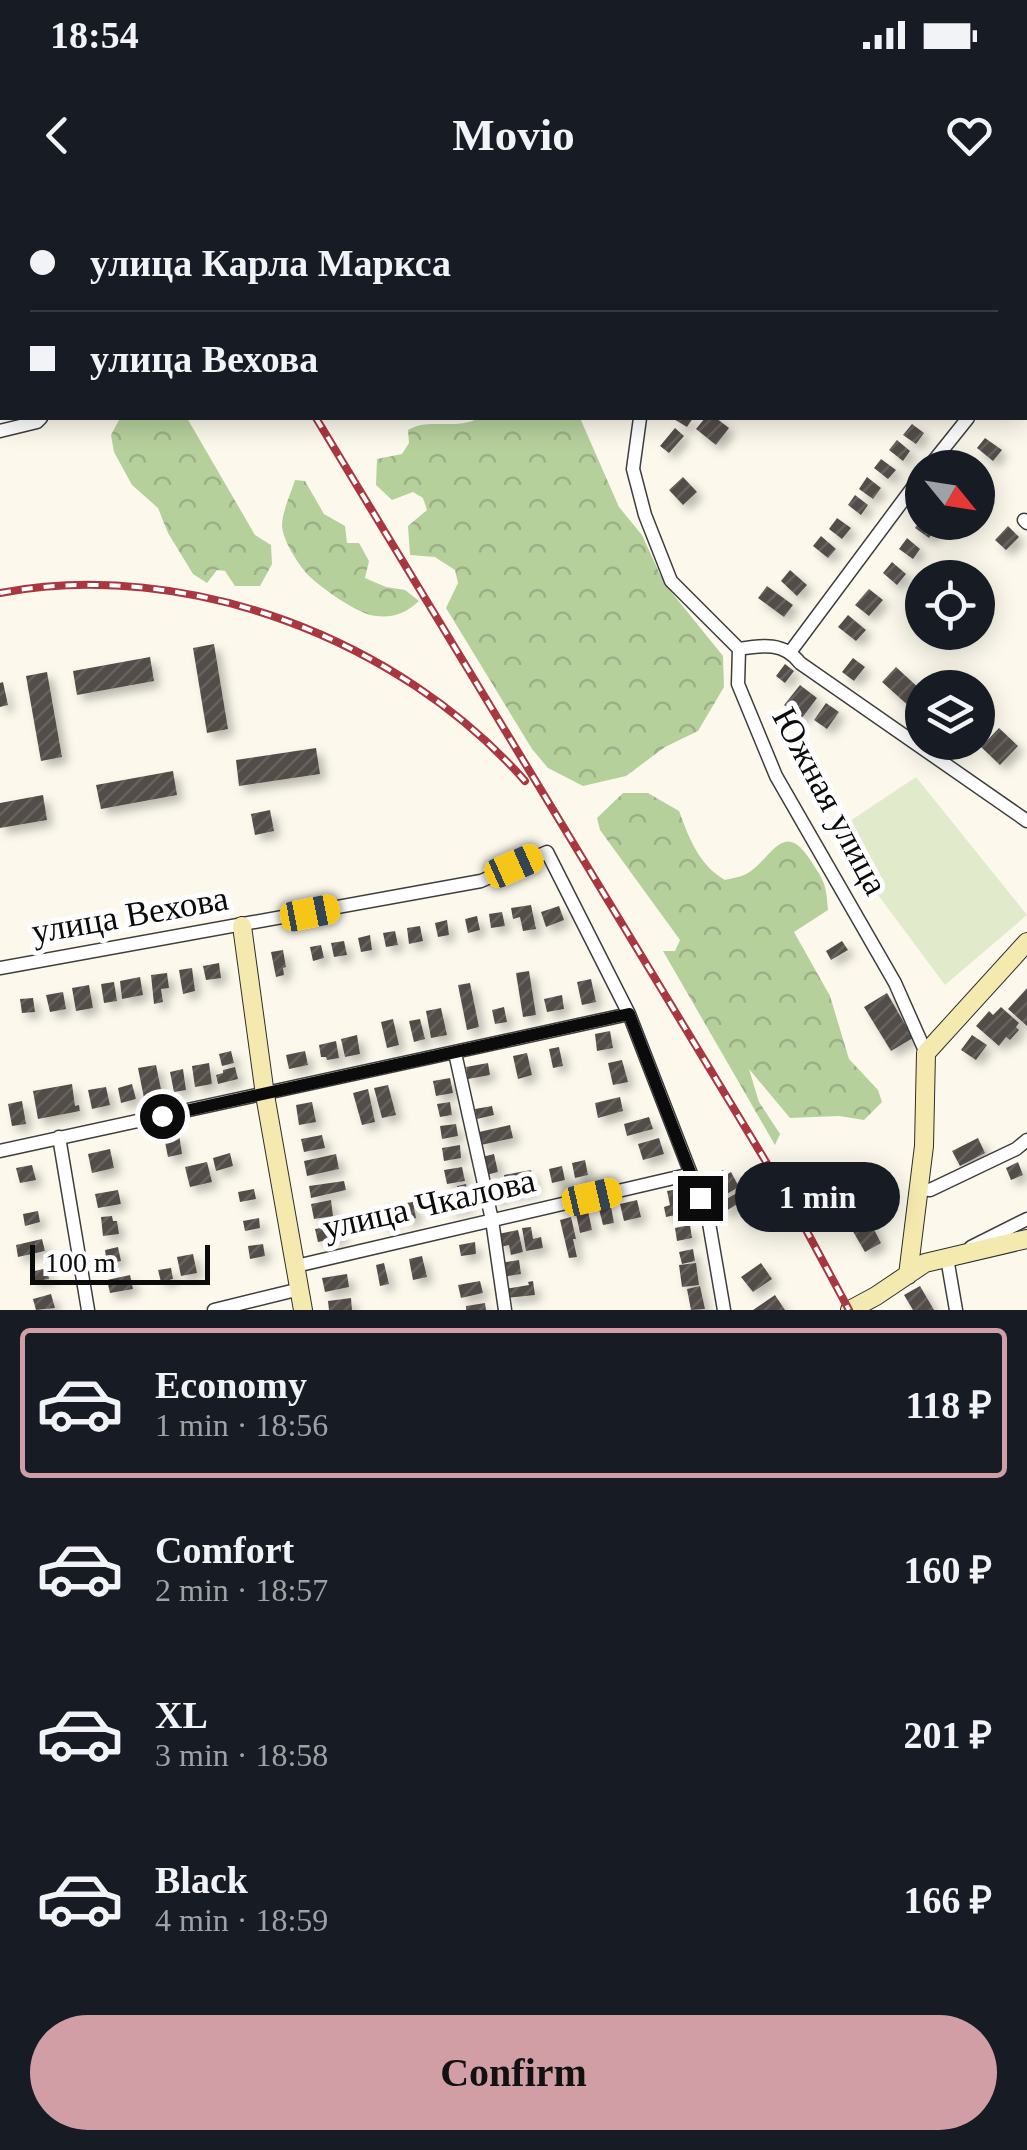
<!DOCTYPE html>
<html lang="en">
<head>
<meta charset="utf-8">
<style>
  body { margin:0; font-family:"Times New Roman",serif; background:#242831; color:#f1f3f6; height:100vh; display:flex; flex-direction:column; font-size:38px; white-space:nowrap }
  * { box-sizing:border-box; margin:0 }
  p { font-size:32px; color:#9ea1a6 }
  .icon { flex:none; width:55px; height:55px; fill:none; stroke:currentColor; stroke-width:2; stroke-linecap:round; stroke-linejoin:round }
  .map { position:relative; height:1110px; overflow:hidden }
  .panel { display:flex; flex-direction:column; background:#171b24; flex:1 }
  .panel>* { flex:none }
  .hud { position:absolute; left:0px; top:0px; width:1028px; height:220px; box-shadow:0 5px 25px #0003; display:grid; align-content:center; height:220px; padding:0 30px; background:#171b24 }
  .needle { width:65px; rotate:120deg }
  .controls { position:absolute; left:905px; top:250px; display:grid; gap:20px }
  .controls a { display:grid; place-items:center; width:90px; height:90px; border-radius:50%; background:#171b24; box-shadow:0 5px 25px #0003; font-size:50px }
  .scale { position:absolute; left:30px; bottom:25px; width:180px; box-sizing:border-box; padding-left:10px; border:5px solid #0b0b0b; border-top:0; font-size:28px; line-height:35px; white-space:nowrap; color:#0b0b0b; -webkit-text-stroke:8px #fff; paint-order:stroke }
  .end { position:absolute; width:45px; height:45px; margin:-22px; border:12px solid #0b0b0b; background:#fff; box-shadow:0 0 0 5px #fff }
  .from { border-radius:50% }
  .bubble { position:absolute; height:70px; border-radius:35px; background:#171b24; box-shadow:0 5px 25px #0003; font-size:32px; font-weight:800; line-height:70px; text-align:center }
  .car { position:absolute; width:30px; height:60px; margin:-30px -15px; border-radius:12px; box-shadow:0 0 8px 2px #0007; background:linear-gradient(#f5c518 24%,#345 0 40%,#f5c518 0 76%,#345 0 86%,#f5c518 0) }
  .hud b { display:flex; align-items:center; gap:35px; height:95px; font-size:38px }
  .hud b+b { border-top:2px solid #363941 }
  .hud i { width:25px; height:25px; background:#f1f3f6 }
  ul { padding:18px 0 0; list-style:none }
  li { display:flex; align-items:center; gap:30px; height:150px; margin:0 20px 15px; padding:0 10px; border:5px solid transparent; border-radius:10px }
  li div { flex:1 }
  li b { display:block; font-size:38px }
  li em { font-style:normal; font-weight:800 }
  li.on { border-color:#d09ea4 }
  li>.icon { width:90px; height:90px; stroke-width:1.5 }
  .primary-button { display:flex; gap:20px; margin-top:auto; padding:20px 30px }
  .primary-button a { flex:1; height:115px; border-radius:60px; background:#d09ea4; color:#111; font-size:40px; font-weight:800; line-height:115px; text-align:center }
  .status { display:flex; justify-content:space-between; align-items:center; height:70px; padding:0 50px; background:#171b24; direction:ltr }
  .status svg { height:28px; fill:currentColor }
  header { display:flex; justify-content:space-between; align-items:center; height:130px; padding:0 30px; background:#171b24; font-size:45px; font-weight:800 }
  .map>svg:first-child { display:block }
  .forest { fill:url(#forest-crowns) }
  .pitch { fill:#e1eacb }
  .building { fill:url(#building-hatch); filter:url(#shadow) }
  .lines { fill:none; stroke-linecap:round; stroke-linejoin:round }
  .street-casing { stroke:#3e3e3e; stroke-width:15 }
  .secondary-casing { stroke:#2d2d2d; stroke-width:20 }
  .street { stroke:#fff; stroke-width:12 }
  .secondary { stroke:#f4eab0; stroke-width:18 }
  .rail-casing { stroke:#a83740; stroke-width:8 }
  .rail { stroke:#fff; stroke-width:4; stroke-dasharray:11; stroke-linecap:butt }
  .route { stroke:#0b0b0b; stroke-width:12 }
  .labels { text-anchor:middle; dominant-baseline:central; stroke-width:10; stroke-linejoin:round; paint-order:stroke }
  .street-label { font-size:35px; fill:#0b0b0b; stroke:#fff }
</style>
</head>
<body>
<div class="status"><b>18:54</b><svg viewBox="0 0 49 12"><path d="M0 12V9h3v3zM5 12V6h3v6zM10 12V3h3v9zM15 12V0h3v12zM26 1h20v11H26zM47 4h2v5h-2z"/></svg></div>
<header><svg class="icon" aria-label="back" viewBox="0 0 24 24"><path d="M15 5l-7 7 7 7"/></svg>Movio<svg class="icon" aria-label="heart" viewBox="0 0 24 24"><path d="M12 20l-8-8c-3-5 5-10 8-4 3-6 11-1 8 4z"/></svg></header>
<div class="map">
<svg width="1027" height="1110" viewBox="0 0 1027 1110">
  <defs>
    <pattern id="forest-crowns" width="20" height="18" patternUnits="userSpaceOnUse" patternTransform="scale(2.5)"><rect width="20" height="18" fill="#b6d09c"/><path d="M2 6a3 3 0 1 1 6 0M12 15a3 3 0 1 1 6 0" fill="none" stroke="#9bb185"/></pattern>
    <pattern id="building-hatch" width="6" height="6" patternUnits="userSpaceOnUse" patternTransform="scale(2.5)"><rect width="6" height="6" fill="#524d49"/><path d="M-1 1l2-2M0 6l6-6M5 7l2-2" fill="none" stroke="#66625f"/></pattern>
    <filter id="shadow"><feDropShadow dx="6" dy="6" stdDeviation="5" flood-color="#0004"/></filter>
  </defs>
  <rect width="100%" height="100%" fill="#fcf9ec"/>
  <path class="forest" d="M 221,0 L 445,0 L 447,2 L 222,2 Z
    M 120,218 L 187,218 L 255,335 L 271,345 L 272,364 L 260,386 L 235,386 L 225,371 L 217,370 L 207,383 L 193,374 L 168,333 L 158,308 L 132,285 L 114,252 L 111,235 Z
    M 479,218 L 580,218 L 619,307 L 642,335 L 664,383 L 723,456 L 724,487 L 698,531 L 665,547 L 626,576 L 583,586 L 548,568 L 532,549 L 446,408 L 458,383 L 455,370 L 435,357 L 410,355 L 408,326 L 427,310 L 423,298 L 413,292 L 392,300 L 376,285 L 377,259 L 402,254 L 409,243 L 408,230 C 429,217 454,231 479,218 Z
    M 295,280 L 305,281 L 324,314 L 345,326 L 347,343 L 359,343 L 369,361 L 365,378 L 386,387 L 405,390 L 419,401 C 406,413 394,418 376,416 C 359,415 321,388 308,375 C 298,364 283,341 282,326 C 282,312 291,293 295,280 Z
    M 623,593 L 648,593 L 679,611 C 689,638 699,665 725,680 C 732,678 742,677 748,673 C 771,659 783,619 809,658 C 824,681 826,682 828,710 L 794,732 L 830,796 L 849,859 L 878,890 L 882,902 L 864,920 L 839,916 L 790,918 L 749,869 L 759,902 L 780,934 L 775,945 L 663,751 L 675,751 L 680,740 L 600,630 L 597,618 Z"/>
  <path class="pitch" d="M 916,577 L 1027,715 L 945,785 L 832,633 Z"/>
  <path class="building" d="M 672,218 L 693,218 L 687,227 Z
    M 705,218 L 716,218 L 729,228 L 716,245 L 696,229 Z
    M 912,224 L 924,233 L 916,244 L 903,235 Z
    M 675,228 L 684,236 L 669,253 L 660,246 Z
    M 985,238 L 1002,250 L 993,261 L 977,248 Z
    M 897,240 L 910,251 L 903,261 L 889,250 Z
    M 881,259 L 896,270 L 888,279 L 874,268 Z
    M 683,277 L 697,292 L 683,305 L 669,290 Z
    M 867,277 L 881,288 L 873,299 L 859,289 Z
    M 855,295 L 868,305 L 861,315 L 848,305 Z
    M 837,318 L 851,328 L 842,339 L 829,329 Z
    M 922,318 L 922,322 L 940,322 L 929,338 L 915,328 Z
    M 1008,326 L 1019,337 L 1006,350 L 995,340 Z
    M 821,336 L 836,349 L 828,358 L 813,346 Z
    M 907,338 L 920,349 L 913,359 L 899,349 Z
    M 892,362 L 906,374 L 897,385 L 883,373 Z
    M 790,370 L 807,385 L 797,396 L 781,381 Z
    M 767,386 L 793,405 L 784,417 L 758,398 Z
    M 869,389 L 883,400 L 869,416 L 855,405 Z
    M 848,415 L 866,430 L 856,441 L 838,427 Z
    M 214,444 L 228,529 L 207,533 L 193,448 Z
    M 150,457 L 154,481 L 77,495 L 73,471 Z
    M 853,458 L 865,467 L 854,481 L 842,472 Z
    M 785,464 L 794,471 L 785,483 L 776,476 Z
    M 896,467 L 922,491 L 922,495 L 911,508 L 882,482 Z
    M 47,472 L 62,557 L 41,561 L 26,476 Z
    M 3,482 L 8,505 L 0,507 L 0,483 Z
    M 800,485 L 817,498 L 802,518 L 784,505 Z
    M 826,503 L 839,512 L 827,529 L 814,520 Z
    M 999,528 L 1018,546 L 1000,565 L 981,547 Z
    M 316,548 L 320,574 L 239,586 L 236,560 Z
    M 173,571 L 177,595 L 101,609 L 96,585 Z
    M 43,595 L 47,620 L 0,628 L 0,603 Z
    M 270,610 L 274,631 L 255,635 L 251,614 Z
    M 531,705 L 536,729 L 523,731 L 520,717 L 513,719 L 511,708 Z
    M 559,706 L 564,720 L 546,727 L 541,712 Z
    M 502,712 L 505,726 L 491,728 L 489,714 Z
    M 477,716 L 480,730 L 468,733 L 465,719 Z
    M 447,720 L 449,735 L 438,737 L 435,723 Z
    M 420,726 L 423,741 L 409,744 L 407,728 Z
    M 395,731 L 398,745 L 386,747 L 383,733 Z
    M 370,735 L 372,750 L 361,752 L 358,738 Z
    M 344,741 L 347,755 L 334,757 L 331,743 Z
    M 842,741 L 848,750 L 831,760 L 826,751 Z
    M 321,745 L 324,758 L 313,761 L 310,747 Z
    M 283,750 L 286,767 L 283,768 L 284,775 L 276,777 L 271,752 Z
    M 219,763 L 221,778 L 206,780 L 203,766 Z
    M 192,768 L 195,791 L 183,794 L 179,770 Z
    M 529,771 L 536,815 L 523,817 L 516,773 Z
    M 167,773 L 169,788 L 161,789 L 163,802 L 154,804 L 151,775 Z
    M 140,777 L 143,795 L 122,799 L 120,781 Z
    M 591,779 L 596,802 L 582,805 L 577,782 Z
    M 114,782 L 117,801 L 104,803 L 101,784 Z
    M 470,783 L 479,827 L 467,830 L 458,785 Z
    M 89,785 L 93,808 L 76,811 L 72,788 Z
    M 1027,788 L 1027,826 L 1008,809 Z
    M 63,792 L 66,809 L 50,812 L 46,795 Z
    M 887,793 L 913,838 L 891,851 L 864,807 Z
    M 562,795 L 564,809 L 547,812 L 544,799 Z
    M 33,798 L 35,812 L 22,813 L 20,799 Z
    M 504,807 L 507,822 L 495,824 L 492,810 Z
    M 1001,807 L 1019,823 L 1016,827 L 1019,830 L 1010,840 L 1006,837 L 999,846 L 976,826 L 989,811 L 993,815 Z
    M 441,808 L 447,835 L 431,838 L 426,811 Z
    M 393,819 L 399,845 L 387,848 L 381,822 Z
    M 420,819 L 425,839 L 414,842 L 409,821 Z
    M 610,831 L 613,848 L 597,851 L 595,834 Z
    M 357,835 L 360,854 L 345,857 L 341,839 Z
    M 972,835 L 987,845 L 976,860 L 961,850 Z
    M 336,841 L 339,858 L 327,860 L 326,857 L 321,857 L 319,845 Z
    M 559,847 L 563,866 L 553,868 L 549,849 Z
    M 231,851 L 234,863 L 222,866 L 219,854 Z
    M 305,851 L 308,865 L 289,869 L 286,855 Z
    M 527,853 L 532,875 L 518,879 L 513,856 Z
    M 622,860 L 628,882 L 613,885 L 608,863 Z
    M 209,863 L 212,884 L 195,887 L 192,866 Z
    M 488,863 L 490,875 L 468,879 L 466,867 Z
    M 156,865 L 162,894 L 144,898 L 138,868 Z
    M 235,867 L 238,879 L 218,884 L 216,875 L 223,873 L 223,870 Z
    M 183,869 L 186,890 L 174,892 L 170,872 Z
    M 450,878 L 453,893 L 436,896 L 433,881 Z
    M 72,884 L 75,906 L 79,905 L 80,911 L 38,919 L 33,891 Z
    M 132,884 L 136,899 L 121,903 L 118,888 Z
    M 388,885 L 396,915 L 382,918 L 374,888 Z
    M 106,887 L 110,905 L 92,909 L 88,890 Z
    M 368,889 L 375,922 L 362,925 L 353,893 Z
    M 620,897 L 623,911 L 598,918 L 595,903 Z
    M 22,901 L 26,924 L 12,926 L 8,904 Z
    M 312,902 L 316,922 L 299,925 L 296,905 Z
    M 450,902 L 452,915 L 440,917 L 437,904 Z
    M 492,906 L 494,915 L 477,919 L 475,909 Z
    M 649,917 L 653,929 L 627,936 L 624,924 Z
    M 456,924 L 458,936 L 442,939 L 440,926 Z
    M 510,925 L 513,938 L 481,945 L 479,932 Z
    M 179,934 L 182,954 L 168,957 L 164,937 Z
    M 322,935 L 325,948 L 304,952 L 301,939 Z
    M 659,938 L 664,954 L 643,960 L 638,944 Z
    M 978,938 L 985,953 L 960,966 L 952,951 Z
    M 460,945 L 461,958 L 444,961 L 442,948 Z
    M 110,949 L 114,968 L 92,973 L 88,954 Z
    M 230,953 L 233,966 L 216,971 L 213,958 Z
    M 336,954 L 339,969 L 307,976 L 304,961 Z
    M 494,954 L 498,972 L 486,975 L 482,957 Z
    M 585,960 L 588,975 L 575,978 L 572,963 Z
    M 207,962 L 212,982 L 190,987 L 185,967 Z
    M 1018,962 L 1023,975 L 1011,980 L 1006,968 Z
    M 32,965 L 36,980 L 20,983 L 16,968 Z
    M 562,966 L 565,980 L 552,983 L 549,969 Z
    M 462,967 L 465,981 L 447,984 L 444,970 Z
    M 531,970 L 535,989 L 507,995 L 504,975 Z
    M 723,970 L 726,975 L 731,972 L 739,987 L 718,999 L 707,979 Z
    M 840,972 L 858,998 L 841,1010 L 823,984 Z
    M 344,981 L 346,990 L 311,998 L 309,986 Z
    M 501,983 L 503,997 L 490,1000 L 488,985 Z
    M 466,984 L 469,1006 L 448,1010 L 446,997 L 458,994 L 457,986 Z
    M 684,988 L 689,1012 L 666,1017 L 664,1007 L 670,1005 L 667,991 Z
    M 254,989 L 256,999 L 240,1002 L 238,992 Z
    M 744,989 L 759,1015 L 748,1021 L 738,1004 L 724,1012 L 719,1003 Z
    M 118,990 L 121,1004 L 98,1008 L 95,994 Z
    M 331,1000 L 333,1016 L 314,1019 L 311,1004 Z
    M 637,1000 L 641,1017 L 624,1021 L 620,1004 Z
    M 413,1002 L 416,1018 L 404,1021 L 400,1004 Z
    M 391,1003 L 396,1022 L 382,1026 L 377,1007 Z
    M 611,1007 L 614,1023 L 603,1025 L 599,1009 Z
    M 38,1011 L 40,1022 L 25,1026 L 23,1014 Z
    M 588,1011 L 592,1030 L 580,1033 L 576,1014 Z
    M 112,1016 L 113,1021 L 117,1021 L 119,1034 L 103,1036 L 101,1017 Z
    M 571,1017 L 576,1039 L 573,1039 L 577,1057 L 569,1058 L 560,1020 Z
    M 259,1018 L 260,1028 L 245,1031 L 243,1021 Z
    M 868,1018 L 881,1043 L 865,1052 L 851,1028 Z
    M 340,1025 L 342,1037 L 318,1042 L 315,1029 Z
    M 690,1025 L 692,1038 L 677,1041 L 675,1028 Z
    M 531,1027 L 533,1039 L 541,1037 L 543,1048 L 526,1051 L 522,1028 Z
    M 518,1030 L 523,1052 L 511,1055 L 509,1045 L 500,1047 L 498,1034 Z
    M 42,1039 L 45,1051 L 18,1057 L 16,1045 Z
    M 475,1042 L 476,1054 L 461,1056 L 459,1045 Z
    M 263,1044 L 265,1056 L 250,1059 L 248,1046 Z
    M 118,1047 L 121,1061 L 107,1064 L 105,1050 Z
    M 693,1049 L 695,1061 L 682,1064 L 679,1052 Z
    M 193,1054 L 197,1073 L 181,1076 L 177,1057 Z
    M 422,1056 L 427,1077 L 413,1080 L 409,1059 Z
    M 519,1060 L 521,1074 L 502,1077 L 500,1063 Z
    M 384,1063 L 389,1084 L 380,1086 L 376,1065 Z
    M 696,1063 L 699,1085 L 682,1087 L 679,1065 Z
    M 761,1063 L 772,1079 L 753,1092 L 741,1077 Z
    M 47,1068 L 49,1079 L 33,1082 L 31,1072 Z
    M 171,1068 L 173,1079 L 161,1082 L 158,1070 Z
    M 347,1074 L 349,1087 L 325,1092 L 322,1078 Z
    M 130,1075 L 133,1089 L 110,1093 L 107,1080 Z
    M 480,1081 L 483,1093 L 461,1098 L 458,1085 Z
    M 533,1081 L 535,1095 L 506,1098 L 505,1089 L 529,1085 L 528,1082 Z
    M 700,1086 L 705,1109 L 691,1110 L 687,1089 Z
    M 920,1086 L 934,1110 L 913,1110 L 904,1095 Z
    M 51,1094 L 55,1108 L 36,1110 L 33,1099 Z
    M 775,1095 L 785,1110 L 753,1110 Z
    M 351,1098 L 352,1110 L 329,1110 L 328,1101 Z
    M 485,1103 L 486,1110 L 466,1110 L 466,1106 Z"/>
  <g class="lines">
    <g class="street-casing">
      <path id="street" d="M 534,0 L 535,2
        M 570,2 L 576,0
        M 0,85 L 2,90
        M 1025,150 L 1027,148
        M 640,218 L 633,269 L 645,315 L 671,381 L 739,449 L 738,484 L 776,576 L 895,783 L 926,853
        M 0,231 L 37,222 L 41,218
        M 928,268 L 968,218
        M 1024,320 L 1027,323
        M 739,449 C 763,445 784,442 800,463 L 1027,621
        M 791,451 L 922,275
        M 0,768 L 481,681 L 547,652 L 629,814 L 691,974 L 709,1023 L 724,1110
        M 455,853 L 492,1020 L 505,1110
        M 59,937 L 88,1110
        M 0,951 L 629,814
        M 918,989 L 930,990 L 1016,949 L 1027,940
        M 971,1047 L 1027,1019
        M 947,1058 L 956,1110
        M 296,1066 L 691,974
        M 214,1110 L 300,1089"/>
    </g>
    <g class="secondary-casing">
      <path id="secondary" d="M 242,726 L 265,895 L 303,1110
        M 908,1075 L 924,946 L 926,853 L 1027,742
        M 850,1110 L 876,1096 L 925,1063 L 1027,1039"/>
    </g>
    <use href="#street" class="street"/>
    <use href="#secondary" class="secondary"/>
    <g class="rail-casing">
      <path id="rail" d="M 186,0 L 187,2
        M 316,218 L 797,1013 L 849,1110
        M 0,393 C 187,358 400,439 525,581"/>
    </g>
    <use href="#rail" class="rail"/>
  </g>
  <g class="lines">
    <path class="route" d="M 162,916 L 629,814 L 700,998"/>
  </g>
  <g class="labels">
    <g class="street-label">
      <text transform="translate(830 601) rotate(62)">Южная улица</text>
      <text transform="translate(130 715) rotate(-10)">улица Вехова</text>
      <text transform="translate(429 1004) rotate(-13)">улица Чкалова</text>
    </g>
  </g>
</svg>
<div class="controls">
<a><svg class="needle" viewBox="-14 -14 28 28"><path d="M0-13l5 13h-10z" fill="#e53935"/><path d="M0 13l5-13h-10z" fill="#9ea1a6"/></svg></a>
<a><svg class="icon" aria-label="locate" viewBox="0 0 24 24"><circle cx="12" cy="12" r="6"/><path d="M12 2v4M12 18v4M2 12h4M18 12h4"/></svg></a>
<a><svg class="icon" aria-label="layers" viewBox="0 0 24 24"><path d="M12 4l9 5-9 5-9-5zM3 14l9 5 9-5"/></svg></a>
</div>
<div class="scale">100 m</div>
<i class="end from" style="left:162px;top:916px"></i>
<i class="end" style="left:700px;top:998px"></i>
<div class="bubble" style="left:735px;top:962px;width:165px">1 min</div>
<i class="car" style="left:514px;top:666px;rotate:66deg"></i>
<i class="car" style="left:310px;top:713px;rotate:79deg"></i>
<i class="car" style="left:592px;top:997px;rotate:77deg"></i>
<div class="hud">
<b><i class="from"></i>улица Карла Маркса</b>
<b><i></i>улица Вехова</b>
</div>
</div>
<section class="panel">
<ul>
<li class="on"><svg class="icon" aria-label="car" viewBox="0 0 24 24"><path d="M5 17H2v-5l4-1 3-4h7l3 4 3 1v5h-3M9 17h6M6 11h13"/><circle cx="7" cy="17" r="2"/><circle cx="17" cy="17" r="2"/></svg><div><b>Economy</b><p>1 min · 18:56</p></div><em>118 ₽</em></li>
<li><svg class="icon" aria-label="car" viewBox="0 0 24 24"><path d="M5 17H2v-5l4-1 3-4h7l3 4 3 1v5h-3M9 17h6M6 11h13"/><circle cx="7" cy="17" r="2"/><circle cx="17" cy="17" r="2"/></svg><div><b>Comfort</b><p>2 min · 18:57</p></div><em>160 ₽</em></li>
<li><svg class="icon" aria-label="car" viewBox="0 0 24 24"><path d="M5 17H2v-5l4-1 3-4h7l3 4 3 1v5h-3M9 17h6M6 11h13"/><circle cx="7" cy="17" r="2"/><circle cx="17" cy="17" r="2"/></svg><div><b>XL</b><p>3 min · 18:58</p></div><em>201 ₽</em></li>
<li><svg class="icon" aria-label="car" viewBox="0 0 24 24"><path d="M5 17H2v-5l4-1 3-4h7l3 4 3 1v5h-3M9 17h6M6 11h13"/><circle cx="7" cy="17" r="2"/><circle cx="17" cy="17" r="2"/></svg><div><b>Black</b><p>4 min · 18:59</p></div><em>166 ₽</em></li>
</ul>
<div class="primary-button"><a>Confirm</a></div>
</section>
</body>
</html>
